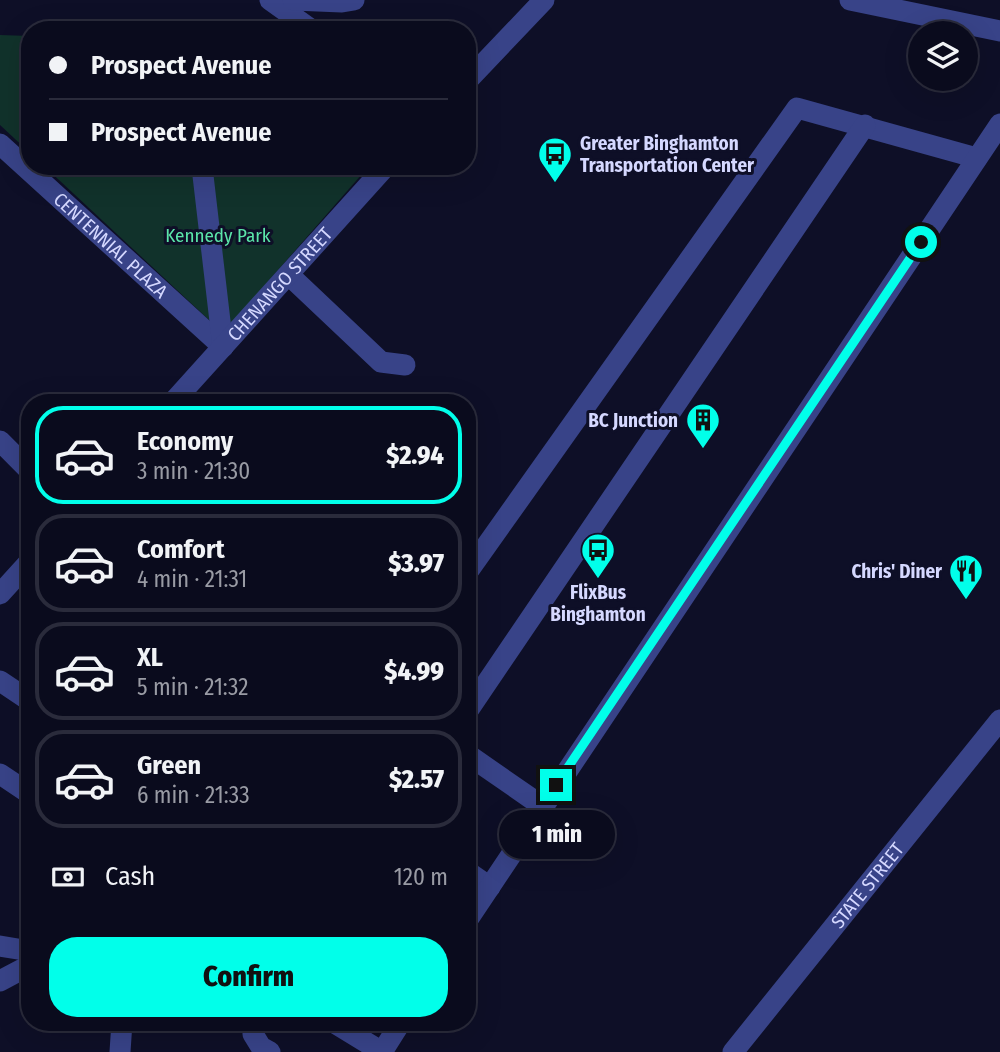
<!DOCTYPE html>
<html lang="en">
<head>
<meta charset="utf-8">
<style>
  body { margin:0; font-family:"Fira Sans Condensed",sans-serif; background:#131426; color:#f1f3f6; height:100vh; display:flex; flex-direction:column; font-size:26px; white-space:nowrap }
  * { box-sizing:border-box; margin:0 }
  p { font-size:23px; color:#999ba4 }
  .icon { flex:none; width:38px; height:38px; fill:none; stroke:currentColor; stroke-width:2; stroke-linecap:round; stroke-linejoin:round }
  .map { position:relative; flex:1; overflow:hidden }
  .side { position:absolute; left:21px; top:394px; width:455px; height:637px; display:flex; flex-direction:column; background:#0a0b1d; border-radius:28px; box-shadow:0 7px 28px #0002,0 0 0 2px #2a2b3b }
  .side>* { flex:none }
  .top-card { position:absolute; left:21px; top:21px; width:455px; height:154px; border-radius:28px; box-shadow:0 7px 28px #0002,0 0 0 2px #2a2b3b; display:grid; align-content:center; height:154px; padding:0 28px; background:#0a0b1d }
  .tools { position:absolute; left:908px; top:21px; display:grid; gap:14px }
  .tools a { display:grid; place-items:center; width:70px; height:70px; border-radius:50%; background:#0a0b1d; box-shadow:0 7px 28px #0002,0 0 0 2px #2a2b3b; font-size:35px }
  .end { position:absolute; width:32px; height:32px; margin:-16px; border:9px solid #01ffea; background:#111; box-shadow:0 0 0 4px #111 }
  .from { border-radius:50% }
  .bubble { position:absolute; height:49px; border-radius:24px; background:#0a0b1d; box-shadow:0 7px 28px #0002,0 0 0 2px #2a2b3b; font-size:23px; font-weight:800; line-height:49px; text-align:center }
  .top-card b { display:flex; align-items:center; gap:24px; height:66px; font-size:26px }
  .top-card b+b { border-top:2px solid #2a2b3b }
  .top-card i { width:18px; height:18px; background:#f1f3f6 }
  ul { padding:12px 0 0; list-style:none }
  li { display:flex; align-items:center; gap:21px; height:98px; margin:0 14px 10px; padding:0 14px; border:4px solid #2a2b3b; border-radius:28px }
  li div { flex:1 }
  li b { display:block; font-size:26px }
  li em { font-style:normal; font-weight:800 }
  li.on { border-color:#01ffea }
  li>.icon { width:63px; height:63px; stroke-width:1.5 }
  .pay { display:flex; align-items:center; gap:18px; height:77px; padding:0 28px; font-size:26px }
  .pay p { margin-inline-start:auto }
  .button { display:flex; gap:14px; margin-top:auto; padding:14px 28px }
  .button a { flex:1; height:80px; border-radius:28px; background:#01ffea; color:#111; font-size:28px; font-weight:800; line-height:80px; text-align:center }
  .map>svg:first-child { display:block }
  .green { fill:#11322b }
  .lines { fill:none; stroke-linecap:round; stroke-linejoin:round }
  .minor { stroke:#384388; stroke-width:21 }
  .route { stroke:#01ffea; stroke-width:9 }
  .labels { text-anchor:middle; dominant-baseline:central; stroke-width:6; stroke-linejoin:round; paint-order:stroke }
  .poi-label { font-size:19px; font-weight:bold; fill:#d5d8ff; stroke:#0e0f27; text-anchor:end }
  .park-label { font-size:19px; fill:#5be5a9; stroke:#0e0f27 }
  .street-label { font-size:19px; fill:#d5d8ff; stroke:#0e0f27 }
</style>
</head>
<body>
<div class="map">
<svg width="1000" height="1052" viewBox="0 0 1000 1052">
  <rect width="100%" height="100%" fill="#0e0f27"/>
  <path class="green" d="M 0,35 L 30,36 L 30,153 L 0,125 Z
    M 44,166 L 369,166 L 223,333 Z"/>
  <g class="lines">
    <g class="minor">
      <path d="M 270,0 L 312,30"/>
      <path d="M 293,0 L 342,2 L 354,0"/>
      <path d="M 850,0 L 1000,31"/>
      <path d="M 467,81 L 544,0"/>
      <path id="s1" d="M 0,144 L 223,347"/>
      <path d="M 205,166 L 202,167 L 223,347"/>
      <path d="M 289,275 L 381,362 L 405,365"/>
      <path id="s2" d="M 173,402 L 386,166"/>
      <path d="M 0,441 L 30,471"/>
      <path d="M 467,573 L 797,108 L 977,158"/>
      <path d="M 0,594 L 30,561"/>
      <path d="M 0,681 L 30,701"/>
      <path d="M 467,712 L 865,125"/>
      <path d="M 467,754 L 542,806"/>
      <path d="M 0,774 L 30,794"/>
      <path d="M 467,871 L 490,887"/>
      <path d="M 467,921 L 1000,124"/>
      <path d="M 0,946 L 30,951"/>
      <path d="M 0,981 L 30,965"/>
      <path d="M 256,1022 L 253,1034 L 261,1047 L 270,1052"/>
      <path d="M 333,1022 L 382,1052 L 401,1022"/>
      <path d="M 120,1052 L 122,1022"/>
      <path id="s3" d="M 733,1052 L 1000,720"/>
    </g>
  </g>
  <g class="lines">
    <path class="route" d="M 556,785 L 921,242"/>
  </g>
  <defs>
    <g id="bus-pin" transform="scale(1.75)"><path d="M0 17L-7.5 6A9.5 9.5 0 1 1 7.5 6Z" fill="#01ffea" stroke="#0e0f27"/><path d="M-5-6H5V4H4V6H2V4H-2V6H-4V4H-5ZM-3.5-4V0h7V-4ZM-3.5 1.2v1.5H-2V1.2ZM2 1.2v1.5H3.5V1.2Z" fill="#111"/></g>
    <g id="building-pin" transform="scale(1.75)"><path d="M0 17L-7.5 6A9.5 9.5 0 1 1 7.5 6Z" fill="#01ffea" stroke="#0e0f27"/><path d="M-4-6H4V6H1V3H-1V6H-4ZM-2.5-4.3h1.7v1.8h-1.7ZM.8-4.3h1.7v1.8H.8ZM-2.5-1h1.7V.8h-1.7ZM.8-1h1.7V.8H.8Z" fill="#111"/></g>
    <g id="restaurant-pin" transform="scale(1.75)"><path d="M0 17L-7.5 6A9.5 9.5 0 1 1 7.5 6Z" fill="#01ffea" stroke="#0e0f27"/><path d="M-5-6h1v4h1v-4h1v4h1v-4h1v5L-1.5 .5V6h-2V.5L-5-1ZM5-6V6H3V1.5H1.5Q1.5-4 5-6Z" fill="#111"/></g>
  </defs>
  <g fill-rule="evenodd">
    <use href="#bus-pin" x="555" y="154"/>
    <use href="#building-pin" x="703" y="420"/>
    <use href="#bus-pin" x="598" y="550"/>
    <use href="#restaurant-pin" x="966" y="571"/>
  </g>
  <g class="labels">
    <g class="poi-label">
      <text x="580" y="143" text-anchor="start">Greater Binghamton<tspan x="580" dy="22">Transportation Center</tspan></text>
      <text x="678" y="420">BC Junction</text>
      <text x="942" y="571">Chris' Diner</text>
      <text x="598" y="592" text-anchor="middle">FlixBus<tspan x="598" dy="22">Binghamton</tspan></text>
    </g>
    <g class="park-label">
      <text x="218" y="235">Kennedy Park</text>
    </g>
    <g class="street-label">
      <text stroke="none"><textPath href="#s1" startOffset="150">CENTENNIAL PLAZA</textPath></text>
      <text stroke="none"><textPath href="#s2" startOffset="159">CHENANGO STREET</textPath></text>
      <text stroke="none"><textPath href="#s3" startOffset="214">STATE STREET</textPath></text>
    </g>
  </g>
</svg>
<div class="tools">
<a><svg class="icon" aria-label="layers" viewBox="0 0 24 24"><path d="M12 4l9 5-9 5-9-5zM3 14l9 5 9-5"/></svg></a>
</div>
<i class="end from" style="left:921px;top:242px"></i>
<i class="end" style="left:556px;top:785px"></i>
<div class="bubble" style="left:499px;top:810px;width:116px">1 min</div>
<div class="top-card">
<b><i class="from"></i>Prospect Avenue</b>
<b><i></i>Prospect Avenue</b>
</div>
<section class="side">
<ul>
<li class="on"><svg class="icon" aria-label="car" viewBox="0 0 24 24"><path d="M5 17H2v-5l4-1 3-4h7l3 4 3 1v5h-3M9 17h6M6 11h13"/><circle cx="7" cy="17" r="2"/><circle cx="17" cy="17" r="2"/></svg><div><b>Economy</b><p>3 min · 21:30</p></div><em>$2.94</em></li>
<li><svg class="icon" aria-label="car" viewBox="0 0 24 24"><path d="M5 17H2v-5l4-1 3-4h7l3 4 3 1v5h-3M9 17h6M6 11h13"/><circle cx="7" cy="17" r="2"/><circle cx="17" cy="17" r="2"/></svg><div><b>Comfort</b><p>4 min · 21:31</p></div><em>$3.97</em></li>
<li><svg class="icon" aria-label="car" viewBox="0 0 24 24"><path d="M5 17H2v-5l4-1 3-4h7l3 4 3 1v5h-3M9 17h6M6 11h13"/><circle cx="7" cy="17" r="2"/><circle cx="17" cy="17" r="2"/></svg><div><b>XL</b><p>5 min · 21:32</p></div><em>$4.99</em></li>
<li><svg class="icon" aria-label="car" viewBox="0 0 24 24"><path d="M5 17H2v-5l4-1 3-4h7l3 4 3 1v5h-3M9 17h6M6 11h13"/><circle cx="7" cy="17" r="2"/><circle cx="17" cy="17" r="2"/></svg><div><b>Green</b><p>6 min · 21:33</p></div><em>$2.57</em></li>
</ul>
<div class="pay"><svg class="icon" aria-label="cash" viewBox="0 0 24 24"><path d="M3 7h18v10H3z"/><circle cx="12" cy="12" r="2"/></svg>Cash<p>120 m</p></div>
<div class="button"><a>Confirm</a></div>
</section>
</div>
</body>
</html>
